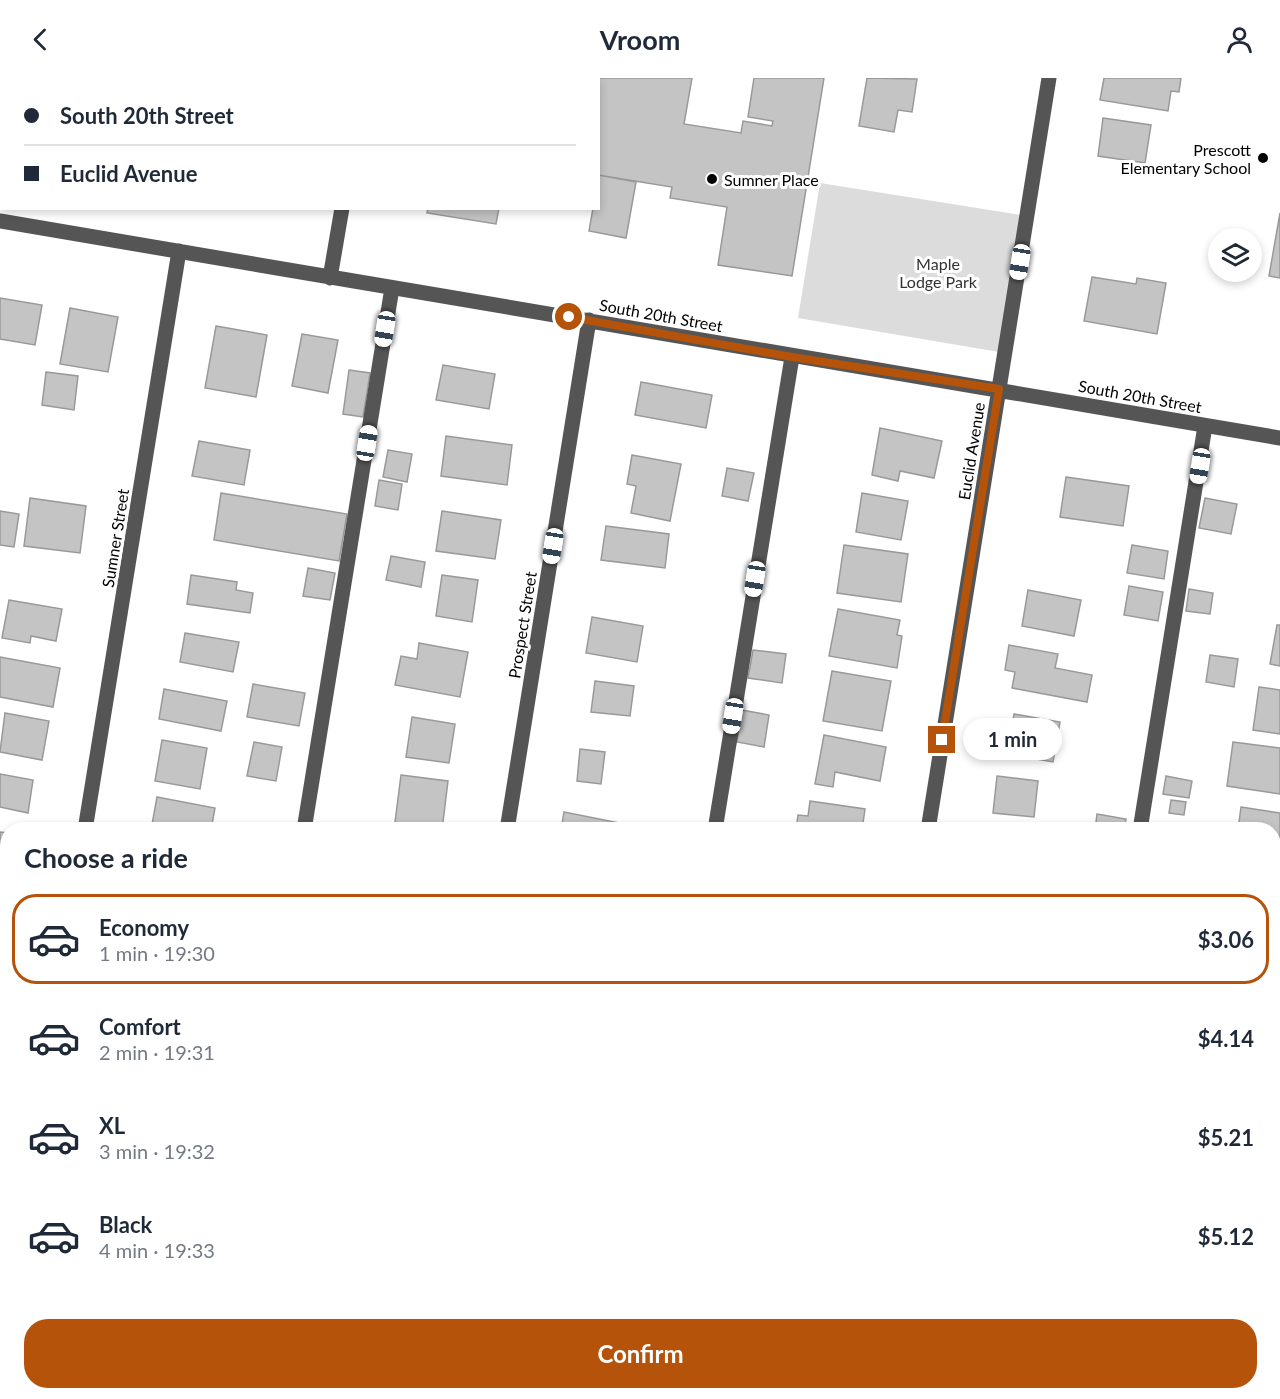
<!DOCTYPE html>
<html lang="en">
<head>
<meta charset="utf-8">
<style>
  body { margin:0; font-family:Lato,sans-serif; background:#f6f6f7; color:#1f2937; height:100vh; display:flex; flex-direction:column; font-size:22px; white-space:nowrap }
  * { box-sizing:border-box; margin:0 }
  p { font-size:20px; color:#747a83 }
  .icon { flex:none; width:33px; height:33px; fill:none; stroke:currentColor; stroke-width:2; stroke-linecap:round; stroke-linejoin:round }
  .map { position:relative; flex:1; overflow:hidden }
  .sheet { position:absolute; left:0px; top:744px; width:1281px; height:578px; display:flex; flex-direction:column; background:#fff; border-radius:24px 24px 0 0; box-shadow:0 3px 9px #0003 }
  .sheet>* { flex:none }
  .top-card { position:absolute; left:0px; top:0px; width:600px; height:132px; box-shadow:0 3px 9px #0003; display:grid; align-content:center; height:132px; padding:0 24px; background:#fff }
  .tools { position:absolute; left:1208px; top:150px; display:grid; gap:12px }
  .tools a { display:grid; place-items:center; width:54px; height:54px; border-radius:50%; background:#fff; box-shadow:0 3px 9px #0003; font-size:30px }
  .end { position:absolute; width:27px; height:27px; margin:-14px; border:8px solid #b45309; background:#fff; box-shadow:0 0 0 3px #fff }
  .from { border-radius:50% }
  .bubble { position:absolute; height:42px; border-radius:21px; background:#fff; box-shadow:0 3px 9px #0003; font-size:20px; font-weight:700; line-height:42px; text-align:center }
  .car { position:absolute; width:18px; height:36px; margin:-18px -9px; border-radius:8px; box-shadow:0 0 4px 2px #0007; background:linear-gradient(#fff 24%,#345 0 40%,#fff 0 76%,#345 0 86%,#fff 0) }
  .top-card b { display:flex; align-items:center; gap:21px; height:57px; font-size:22px }
  .top-card b+b { border-top:2px solid #e0e1e3 }
  .top-card i { width:15px; height:15px; background:#1f2937 }
  ul { padding:0; list-style:none }
  li { display:flex; align-items:center; gap:18px; height:90px; margin:0 12px 9px; padding:0 12px; border:3px solid transparent; border-radius:24px }
  li div { flex:1 }
  li b { display:block; font-size:22px }
  li em { font-style:normal; font-weight:700 }
  li.active { border-color:#b45309 }
  li>.icon { width:54px; height:54px; stroke-width:1.5 }
  h2 { padding:0 24px; font-size:27px; line-height:72px }
  .button { display:flex; gap:12px; margin-top:auto; padding:12px 24px }
  .button a { flex:1; height:69px; border-radius:24px; background:#b45309; color:#fff; font-size:24px; font-weight:700; line-height:69px; text-align:center }
  header { display:flex; justify-content:space-between; align-items:center; height:78px; padding:0 24px; background:#fff; font-size:27px; font-weight:700 }
  .map>svg:first-child { display:block }
  .green { fill:#dcdcdc }
  .building { fill:#c4c4c4; stroke:#999; stroke-width:1.5 }
  .lines { fill:none; stroke-linecap:round; stroke-linejoin:round }
  .minor { stroke:#555; stroke-width:15 }
  .route { stroke:#b45309; stroke-width:8 }
  .poi-dot { fill:#000; stroke:#fff; stroke-width:2 }
  .labels { text-anchor:middle; dominant-baseline:central; stroke-width:6; stroke-linejoin:round; paint-order:stroke }
  .poi-label { font-size:16px; fill:#000; stroke:#fff; text-anchor:end }
  .park-label { font-size:16px; fill:#333; stroke:#fff }
  .street-label { font-size:16px; fill:#000; stroke:#fff }
</style>
</head>
<body>
<header><svg class="icon" aria-label="back" viewBox="0 0 24 24"><path d="M15 5l-7 7 7 7"/></svg>Vroom<svg class="icon" aria-label="person" viewBox="0 0 24 24"><circle cx="12" cy="8" r="4"/><path d="M4 21q1-7 8-7t8 7"/></svg></header>
<div class="map">
<svg width="1280" height="1321" viewBox="0 0 1280 1321">
  <rect width="100%" height="100%" fill="#fff"/>
  <path class="green" d="M 820,105 L 1027,138 L 1005,275 L 798,240 Z"/>
  <path class="building" d="M 206,0 L 245,0 L 206,2 Z
    M 268,0 L 290,0 L 268,2 Z
    M 449,0 L 520,0 L 449,2 Z
    M 576,0 L 692,0 L 684,46 L 741,55 L 743,43 L 772,48 L 773,43 L 748,39 L 754,0 L 824,0 L 792,198 L 718,187 L 727,129 L 670,120 L 672,109 L 598,97 L 598,2 Z
    M 867,0 L 917,1 L 912,34 L 898,32 L 894,54 L 859,48 Z
    M 1104,0 L 1181,0 L 1179,14 L 1171,13 L 1168,33 L 1100,22 Z
    M 1103,40 L 1151,47 L 1145,85 L 1098,78 Z
    M 598,97 L 636,104 L 626,160 L 589,153 L 593,130 L 598,130 Z
    M 428,130 L 499,130 L 496,146 L 427,135 Z
    M 1280,135 L 1280,200 L 1269,198 Z
    M 1092,199 L 1136,206 L 1137,200 L 1166,205 L 1157,256 L 1084,243 Z
    M 0,220 L 42,227 L 35,267 L 0,261 Z
    M 70,230 L 118,239 L 108,294 L 60,286 Z
    M 216,248 L 267,257 L 256,319 L 205,310 Z
    M 302,256 L 338,262 L 328,315 L 292,308 Z
    M 443,287 L 495,296 L 489,331 L 436,322 Z
    M 349,292 L 370,295 L 363,339 L 343,336 Z
    M 46,294 L 78,298 L 74,332 L 42,327 Z
    M 641,304 L 712,317 L 706,350 L 635,337 Z
    M 880,350 L 942,363 L 934,400 L 900,393 L 898,403 L 872,397 Z
    M 446,358 L 512,367 L 507,407 L 441,398 Z
    M 199,363 L 250,372 L 244,407 L 192,398 Z
    M 388,372 L 412,376 L 407,404 L 383,399 Z
    M 632,377 L 681,386 L 670,443 L 631,435 L 636,408 L 627,406 Z
    M 727,390 L 754,395 L 748,423 L 722,418 Z
    M 1066,399 L 1129,408 L 1123,448 L 1060,439 Z
    M 379,402 L 402,406 L 398,432 L 375,428 Z
    M 221,415 L 347,436 L 339,483 L 214,462 Z
    M 862,415 L 908,423 L 901,462 L 856,454 Z
    M 30,420 L 86,428 L 80,475 L 24,468 Z
    M 1205,420 L 1237,426 L 1231,456 L 1199,450 Z
    M 0,433 L 19,436 L 14,469 L 0,467 Z
    M 442,433 L 501,442 L 495,481 L 436,473 Z
    M 606,448 L 669,456 L 665,490 L 601,482 Z
    M 844,467 L 908,476 L 901,524 L 837,515 Z
    M 1132,467 L 1168,473 L 1164,501 L 1127,495 Z
    M 391,478 L 425,484 L 421,509 L 386,502 Z
    M 308,490 L 335,495 L 330,522 L 303,518 Z
    M 191,497 L 237,504 L 236,512 L 253,515 L 250,535 L 187,526 Z
    M 442,497 L 478,502 L 472,544 L 436,538 Z
    M 1129,508 L 1163,514 L 1158,543 L 1124,537 Z
    M 1189,511 L 1213,515 L 1210,536 L 1186,533 Z
    M 1028,512 L 1081,522 L 1074,558 L 1022,548 Z
    M 9,522 L 62,531 L 56,563 L 31,558 L 30,565 L 2,560 Z
    M 838,531 L 900,542 L 897,557 L 902,558 L 897,590 L 829,578 Z
    M 592,539 L 643,548 L 637,584 L 586,575 Z
    M 1277,547 L 1280,547 L 1280,588 L 1270,586 Z
    M 185,555 L 239,564 L 233,594 L 180,584 Z
    M 419,565 L 468,574 L 460,619 L 395,607 L 401,578 L 417,581 Z
    M 1009,567 L 1058,576 L 1055,590 L 1092,597 L 1087,624 L 1012,610 L 1015,594 L 1005,592 Z
    M 753,572 L 786,576 L 782,605 L 748,600 Z
    M 1210,577 L 1238,581 L 1234,609 L 1206,604 Z
    M 0,579 L 60,590 L 53,629 L 0,619 Z
    M 832,593 L 891,603 L 882,653 L 823,643 Z
    M 595,603 L 634,608 L 630,638 L 591,634 Z
    M 253,606 L 305,615 L 299,648 L 247,639 Z
    M 1259,609 L 1280,612 L 1280,656 L 1253,652 Z
    M 164,611 L 227,623 L 221,653 L 159,641 Z
    M 742,632 L 769,637 L 764,669 L 737,664 Z
    M 5,635 L 49,643 L 42,682 L 0,674 Z
    M 1014,636 L 1060,644 L 1053,684 L 1007,676 Z
    M 412,639 L 455,646 L 449,685 L 406,679 Z
    M 824,657 L 886,669 L 880,703 L 835,694 L 833,709 L 815,706 Z
    M 162,662 L 207,670 L 200,711 L 155,703 Z
    M 254,664 L 282,669 L 276,703 L 247,698 Z
    M 1233,664 L 1280,670 L 1280,716 L 1227,708 Z
    M 580,671 L 605,674 L 601,706 L 577,703 Z
    M 0,696 L 33,702 L 28,735 L 0,729 Z
    M 401,697 L 448,703 L 442,752 L 394,752 Z
    M 997,698 L 1038,703 L 1034,739 L 993,735 Z
    M 1166,698 L 1192,703 L 1189,720 L 1163,716 Z
    M 157,719 L 215,730 L 211,752 L 151,752 Z
    M 1171,722 L 1186,724 L 1184,737 L 1169,735 Z
    M 810,723 L 865,731 L 862,752 L 796,752 L 798,737 L 808,738 Z
    M 1241,729 L 1280,735 L 1280,773 L 1274,772 L 1274,752 L 1238,752 Z
    M 564,734 L 640,749 L 640,752 L 561,752 Z
    M 1097,736 L 1126,741 L 1124,752 L 1095,752 Z
    M 0,754 L 8,755 L 8,789 L 0,788 Z
    M 1274,802 L 1280,803 L 1276,843 L 1274,842 Z
    M 0,812 L 8,814 L 8,853 L 0,852 Z
    M 0,872 L 8,874 L 8,918 L 0,917 Z
    M 79,1314 L 111,1314 L 110,1318 Z
    M 295,1314 L 352,1314 L 350,1321 L 307,1321 L 294,1319 Z
    M 465,1314 L 479,1314 L 517,1321 L 464,1321 Z
    M 916,1314 L 949,1314 L 948,1318 Z
    M 1074,1314 L 1106,1314 L 1104,1321 L 1073,1321 Z
    M 1139,1314 L 1147,1314 L 1187,1321 L 1138,1321 Z"/>
  <g class="lines">
    <path class="minor" d="M 364,2 L 364,0
      M 0,143 L 1280,360
      M 330,200 L 342,130
      M 85,752 L 179,173
      M 304,752 L 392,210
      M 507,752 L 589,242
      M 715,752 L 792,279
      M 928,752 L 1049,0
      M 1140,752 L 1205,348
      M 1274,1224 L 1280,1184
      M 0,1279 L 8,1232
      M 208,1321 L 210,1314
      M 414,1321 L 415,1314
      M 622,1321 L 624,1314
      M 835,1321 L 836,1314
      M 1047,1321 L 1048,1314
      M 1258,1321 L 1259,1314"/>
  </g>
  <g class="lines">
    <path class="route" d="M 569,239 L 792,279 L 999,311 L 942,662"/>
  </g>
  <g class="poi-dot">
    <circle cx="1263" cy="80" r="6"/>
    <circle cx="712" cy="101" r="6"/>
  </g>
  <g class="labels">
    <g class="poi-label">
      <text x="1251" y="71">Prescott<tspan x="1251" dy="18">Elementary School</tspan></text>
      <text x="724" y="101" text-anchor="start">Sumner Place</text>
    </g>
    <g class="park-label">
      <text x="938" y="185">Maple<tspan x="938" dy="18">Lodge Park</tspan></text>
    </g>
    <g class="street-label">
      <text transform="translate(661 237) rotate(10)">South 20th Street</text>
      <text transform="translate(1140 318) rotate(10)">South 20th Street</text>
      <text transform="translate(971 373) rotate(-81)">Euclid Avenue</text>
      <text transform="translate(115 460) rotate(-81)">Sumner Street</text>
      <text transform="translate(522 547) rotate(-81)">Prospect Street</text>
    </g>
  </g>
</svg>
<div class="tools">
<a><svg class="icon" aria-label="layers" viewBox="0 0 24 24"><path d="M12 4l9 5-9 5-9-5zM3 14l9 5 9-5"/></svg></a>
</div>
<i class="end from" style="left:569px;top:239px"></i>
<i class="end" style="left:942px;top:662px"></i>
<div class="bubble" style="left:963px;top:640px;width:99px">1 min</div>
<i class="car" style="left:1020px;top:184px;rotate:189deg"></i>
<i class="car" style="left:385px;top:251px;rotate:189deg"></i>
<i class="car" style="left:367px;top:365px;rotate:9deg"></i>
<i class="car" style="left:1200px;top:388px;rotate:189deg"></i>
<i class="car" style="left:553px;top:468px;rotate:189deg"></i>
<i class="car" style="left:755px;top:501px;rotate:189deg"></i>
<i class="car" style="left:733px;top:638px;rotate:189deg"></i>
<div class="top-card">
<b><i class="from"></i>South 20th Street</b>
<b><i></i>Euclid Avenue</b>
</div>
<section class="sheet">
<h2>Choose a ride</h2>
<ul>
<li class="active"><svg class="icon" aria-label="car" viewBox="0 0 24 24"><path d="M5 17H2v-5l4-1 3-4h7l3 4 3 1v5h-3M9 17h6M6 11h13"/><circle cx="7" cy="17" r="2"/><circle cx="17" cy="17" r="2"/></svg><div><b>Economy</b><p>1 min · 19:30</p></div><em>$3.06</em></li>
<li><svg class="icon" aria-label="car" viewBox="0 0 24 24"><path d="M5 17H2v-5l4-1 3-4h7l3 4 3 1v5h-3M9 17h6M6 11h13"/><circle cx="7" cy="17" r="2"/><circle cx="17" cy="17" r="2"/></svg><div><b>Comfort</b><p>2 min · 19:31</p></div><em>$4.14</em></li>
<li><svg class="icon" aria-label="car" viewBox="0 0 24 24"><path d="M5 17H2v-5l4-1 3-4h7l3 4 3 1v5h-3M9 17h6M6 11h13"/><circle cx="7" cy="17" r="2"/><circle cx="17" cy="17" r="2"/></svg><div><b>XL</b><p>3 min · 19:32</p></div><em>$5.21</em></li>
<li><svg class="icon" aria-label="car" viewBox="0 0 24 24"><path d="M5 17H2v-5l4-1 3-4h7l3 4 3 1v5h-3M9 17h6M6 11h13"/><circle cx="7" cy="17" r="2"/><circle cx="17" cy="17" r="2"/></svg><div><b>Black</b><p>4 min · 19:33</p></div><em>$5.12</em></li>
</ul>
<div class="button"><a>Confirm</a></div>
</section>
</div>
</body>
</html>
